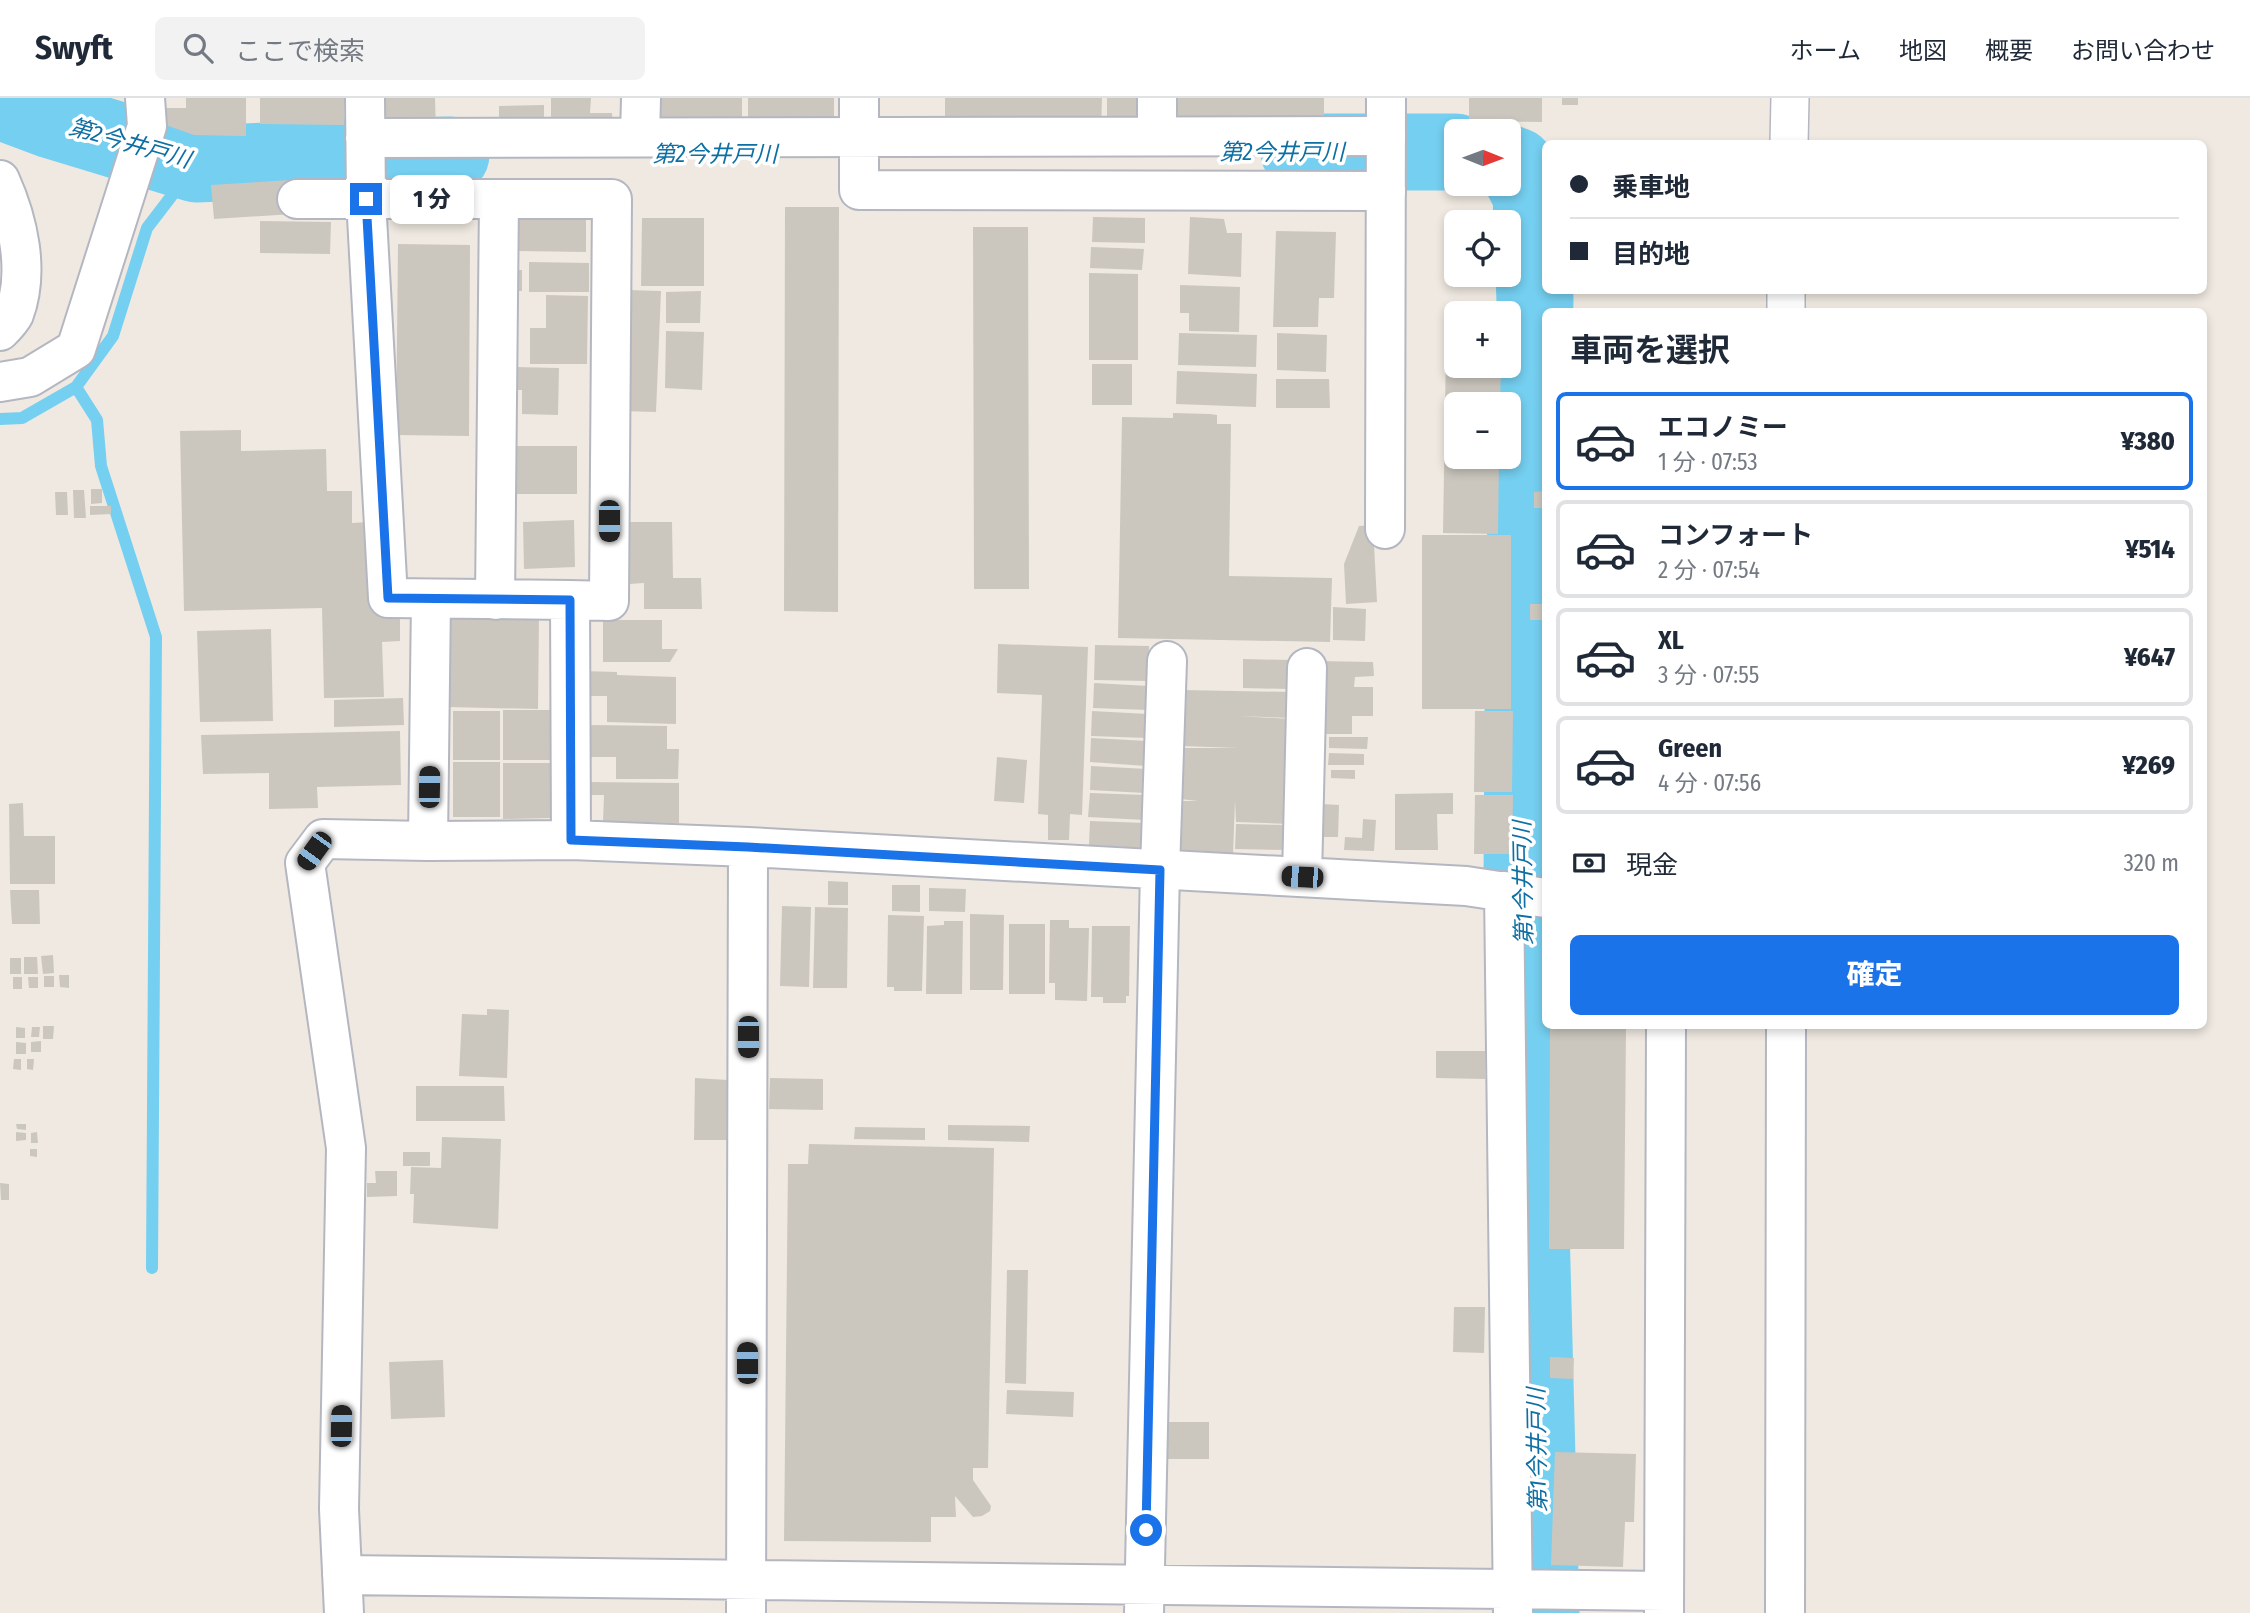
<!DOCTYPE html>
<html lang="ja">
<head>
<meta charset="utf-8">
<style>
  body { margin:0; font-family:"Fira Sans Condensed","Noto Sans JP",sans-serif; background:#f2f2f3; color:#1f2937; height:100vh; display:flex; flex-direction:column; font-size:26px; white-space:nowrap }
  * { box-sizing:border-box; margin:0 }
  p { font-size:23px; color:#747a83 }
  .icon { flex:none; width:38px; height:38px; fill:none; stroke:currentColor; stroke-width:2; stroke-linecap:round; stroke-linejoin:round }
  .map { position:relative; flex:1; overflow:hidden }
  .panel { position:absolute; left:1542px; top:210px; width:665px; height:721px; display:flex; flex-direction:column; background:#fff; border-radius:10px; box-shadow:0 4px 10px #0003 }
  .panel>* { flex:none }
  .hud { position:absolute; left:1542px; top:42px; width:665px; height:154px; border-radius:10px; box-shadow:0 4px 10px #0003; display:grid; align-content:center; height:154px; padding:0 28px; background:#fff }
  .needle { width:46px; rotate:91deg }
  .buttons { position:absolute; left:1444px; top:21px; display:grid; gap:14px }
  .buttons a { display:grid; place-items:center; width:77px; height:77px; border-radius:10px; background:#fff; box-shadow:0 4px 10px #0003; font-size:35px }
  .end { position:absolute; width:32px; height:32px; margin:-16px; border:9px solid #1a73e8; background:#fff; box-shadow:0 0 0 4px #fff }
  .from { border-radius:50% }
  .bubble { position:absolute; height:49px; border-radius:10px; background:#fff; box-shadow:0 4px 10px #0003; font-size:23px; font-weight:800; line-height:49px; text-align:center }
  .car { position:absolute; width:21px; height:42px; margin:-21px -10px; border-radius:9px; box-shadow:0 0 5px 2px #0007; background:linear-gradient(#222 24%,#8ab4d8 0 40%,#222 0 76%,#8ab4d8 0 86%,#222 0) }
  .hud b { display:flex; align-items:center; gap:24px; height:66px; font-size:26px }
  .hud b+b { border-top:2px solid #e0e1e3 }
  .hud i { width:18px; height:18px; background:#1f2937 }
  ul { padding:0; list-style:none }
  li { display:flex; align-items:center; gap:21px; height:98px; margin:0 14px 10px; padding:0 14px; border:4px solid #e0e1e3; border-radius:10px }
  li div { flex:1 }
  li b { display:block; font-size:26px }
  li em { font-style:normal; font-weight:800 }
  li.on { border-color:#1a73e8 }
  li>.icon { width:63px; height:63px; stroke-width:1.5 }
  h2 { padding:0 28px; font-size:32px; line-height:84px }
  .pay { display:flex; align-items:center; gap:18px; height:77px; padding:0 28px; font-size:26px }
  .pay p { margin-inline-start:auto }
  .primary-button { display:flex; gap:14px; margin-top:auto; padding:14px 28px }
  .primary-button a { flex:1; height:80px; border-radius:10px; background:#1a73e8; color:#fff; font-size:28px; font-weight:800; line-height:80px; text-align:center }
  header { display:flex; align-items:center; gap:42px; box-sizing:border-box; height:98px; padding:0 35px; background:#fff; border-bottom:2px solid #e0e1e3 }
  header strong { font-size:33px }
  nav { display:flex; gap:38px; margin-inline-start:auto; font-size:24px }
  .search { width:490px; height:63px; background:#f2f2f3; display:flex; align-items:center; gap:18px; box-sizing:border-box; padding:0 24px; border-radius:10px; color:#747a83; font-size:26px }
  .map>svg:first-child { display:block }
  .lines { fill:none; stroke-linecap:round; stroke-linejoin:round }
  .stream { stroke:#75cff0; stroke-width:12 }
  .river { stroke:#75cff0; stroke-width:77 }
  .building { fill:#cbc7bf }
  .pedestrian-casing { stroke:#b4b7c1; stroke-width:40 }
  .minor-casing { stroke:#b4b7c1; stroke-width:42 }
  .tertiary-casing { stroke:#b4b7c1; stroke-width:42 }
  .pedestrian { stroke:#fff; stroke-width:37 }
  .minor { stroke:#fff; stroke-width:38 }
  .tertiary { stroke:#fff; stroke-width:38 }
  .route { stroke:#1a73e8; stroke-width:9 }
  .labels { text-anchor:middle; dominant-baseline:central; stroke-width:7; stroke-linejoin:round; paint-order:stroke }
  .water-label { font-size:23px; font-style:italic; fill:#0d6fa3; stroke:#fff }
</style>
</head>
<body>
<header>
<strong>Swyft</strong>
<div class="search"><svg class="icon" aria-label="search" viewBox="0 0 24 24"><circle cx="10" cy="10" r="6"/><path d="M15 15l6 6"/></svg>ここで検索</div>
<nav><a>ホーム</a><a>地図</a><a>概要</a><a>お問い合わせ</a></nav>
</header>
<div class="map">
<svg width="2250" height="1515" viewBox="0 0 2250 1515">
  <rect width="100%" height="100%" fill="#efe9e1"/>
  <g class="lines">
    <path class="stream" d="M 76,289 L 97,322 L 101,368 L 156,539 L 152,1170
      M 0,321 L 22,320 L 76,289 L 113,238 L 147,130 L 196,66"/>
    <path class="river" d="M 5,0 L 11,7 L 51,22 L 196,66 L 390,58 L 451,57
      M 1299,54 L 1456,54
      M 1508,65 L 1516,68 L 1531,97 L 1535,203 L 1524,478 L 1522,781 L 1541,1515"/>
  </g>
  <path class="building" d="M 186,0 L 246,0 L 246,38 L 194,37 L 157,24 L 157,10 L 186,10 Z
    M 260,0 L 344,0 L 344,27 L 260,26 Z
    M 383,0 L 435,0 L 436,35 L 384,35 Z
    M 551,0 L 591,0 L 590,15 L 612,15 L 613,33 L 551,32 Z
    M 659,0 L 742,0 L 742,33 L 659,31 Z
    M 748,0 L 834,0 L 834,31 L 748,31 Z
    M 945,0 L 1102,0 L 1101,34 L 945,31 Z
    M 1107,0 L 1140,0 L 1139,26 L 1107,25 Z
    M 1175,0 L 1324,0 L 1324,28 L 1175,28 Z
    M 1469,0 L 1542,0 L 1542,24 L 1469,23 Z
    M 1562,0 L 1578,0 L 1578,7 L 1562,7 Z
    M 544,7 L 544,35 L 499,36 L 499,8 Z
    M 290,82 L 293,116 L 214,121 L 211,87 Z
    M 785,109 L 839,109 L 838,514 L 784,513 Z
    M 1093,119 L 1145,120 L 1145,145 L 1092,144 Z
    M 1190,119 L 1224,121 L 1227,135 L 1242,135 L 1241,179 L 1188,176 Z
    M 518,120 L 586,122 L 586,154 L 518,153 Z
    M 642,120 L 704,120 L 704,188 L 641,188 Z
    M 260,123 L 331,124 L 330,156 L 260,155 Z
    M 973,129 L 1028,129 L 1029,491 L 974,491 Z
    M 1276,133 L 1336,134 L 1334,200 L 1319,200 L 1318,229 L 1273,229 Z
    M 398,146 L 470,147 L 469,338 L 396,337 Z
    M 1091,149 L 1144,151 L 1142,172 L 1090,170 Z
    M 529,164 L 589,165 L 589,194 L 529,194 Z
    M 506,172 L 522,172 L 522,193 L 506,193 Z
    M 1089,175 L 1138,176 L 1138,262 L 1089,262 Z
    M 1180,187 L 1240,189 L 1239,234 L 1189,233 L 1189,215 L 1180,215 Z
    M 626,192 L 661,193 L 656,314 L 621,313 Z
    M 701,193 L 700,225 L 666,225 L 666,194 Z
    M 546,197 L 588,198 L 587,266 L 530,266 L 530,230 L 546,230 Z
    M 666,233 L 704,234 L 702,292 L 665,290 Z
    M 1179,235 L 1257,237 L 1256,269 L 1178,267 Z
    M 1277,235 L 1327,237 L 1326,274 L 1277,272 Z
    M 1446,250 L 1456,251 L 1456,268 L 1501,268 L 1500,306 L 1456,306 L 1456,359 L 1499,359 L 1498,436 L 1443,435 Z
    M 1092,266 L 1132,266 L 1132,307 L 1092,307 Z
    M 516,269 L 559,270 L 558,317 L 522,316 L 522,292 L 516,292 Z
    M 1177,273 L 1257,276 L 1256,309 L 1176,306 Z
    M 1276,281 L 1329,281 L 1330,310 L 1276,310 Z
    M 1173,315 L 1210,316 L 1217,317 L 1217,326 L 1231,326 L 1229,478 L 1332,480 L 1330,544 L 1118,540 L 1122,319 L 1173,320 Z
    M 241,332 L 241,353 L 326,351 L 327,393 L 352,393 L 352,425 L 368,424 L 370,508 L 400,508 L 400,543 L 382,544 L 384,599 L 324,600 L 322,510 L 184,513 L 180,333 Z
    M 517,348 L 577,348 L 577,396 L 517,396 Z
    M 91,391 L 102,391 L 102,405 L 91,406 Z
    M 73,392 L 84,392 L 86,420 L 74,420 Z
    M 1545,393 L 1545,410 L 1534,410 L 1534,394 Z
    M 55,394 L 67,394 L 68,417 L 56,417 Z
    M 90,408 L 111,408 L 111,416 L 90,417 Z
    M 574,422 L 575,469 L 524,471 L 523,424 Z
    M 628,424 L 672,424 L 673,480 L 701,480 L 702,511 L 644,511 L 644,485 L 629,486 Z
    M 1373,427 L 1377,504 L 1346,506 L 1344,466 L 1359,428 Z
    M 1422,437 L 1511,437 L 1511,611 L 1422,611 Z
    M 1530,506 L 1545,506 L 1545,522 L 1530,522 Z
    M 1333,509 L 1366,511 L 1365,543 L 1333,542 Z
    M 449,517 L 539,519 L 538,611 L 448,609 Z
    M 603,522 L 662,522 L 662,551 L 678,551 L 670,564 L 603,564 Z
    M 271,531 L 273,623 L 200,624 L 197,533 Z
    M 998,546 L 1088,549 L 1082,717 L 1070,716 L 1069,742 L 1048,742 L 1048,717 L 1038,716 L 1042,597 L 997,595 Z
    M 1095,547 L 1149,548 L 1148,583 L 1094,582 Z
    M 1243,561 L 1289,562 L 1287,591 L 1243,590 Z
    M 1317,563 L 1373,564 L 1374,578 L 1355,579 L 1354,589 L 1373,589 L 1373,618 L 1352,618 L 1352,636 L 1323,636 Z
    M 583,573 L 617,574 L 617,577 L 676,579 L 676,626 L 607,624 L 607,598 L 582,598 Z
    M 1094,585 L 1149,588 L 1148,612 L 1093,610 Z
    M 1183,592 L 1292,594 L 1292,620 L 1238,618 L 1292,621 L 1289,726 L 1236,724 L 1235,703 L 1233,756 L 1177,754 L 1179,703 L 1198,703 L 1180,701 L 1181,650 L 1238,650 L 1181,648 Z
    M 403,600 L 404,627 L 334,629 L 334,602 Z
    M 503,612 L 550,612 L 550,662 L 503,662 Z
    M 453,613 L 500,613 L 500,662 L 453,662 Z
    M 1092,613 L 1148,616 L 1147,640 L 1091,638 Z
    M 1475,613 L 1513,613 L 1512,694 L 1474,694 Z
    M 590,627 L 667,628 L 667,651 L 679,651 L 678,681 L 616,681 L 616,659 L 590,659 Z
    M 400,633 L 401,687 L 317,689 L 318,710 L 269,711 L 269,675 L 203,676 L 201,637 Z
    M 1329,639 L 1368,639 L 1367,651 L 1329,650 Z
    M 1091,640 L 1148,643 L 1146,668 L 1090,664 Z
    M 1329,655 L 1364,656 L 1364,667 L 1328,667 Z
    M 997,659 L 1027,662 L 1024,705 L 994,703 Z
    M 453,664 L 500,664 L 500,719 L 453,719 Z
    M 503,665 L 550,665 L 550,720 L 503,721 Z
    M 1091,668 L 1147,671 L 1145,695 L 1090,692 Z
    M 1331,672 L 1355,672 L 1355,681 L 1331,680 Z
    M 588,684 L 679,685 L 679,725 L 603,724 L 604,697 L 588,697 Z
    M 1090,695 L 1146,697 L 1145,722 L 1088,719 Z
    M 1453,695 L 1453,716 L 1437,716 L 1438,752 L 1395,752 L 1395,696 Z
    M 1475,697 L 1513,697 L 1512,756 L 1474,756 Z
    M 23,705 L 24,738 L 55,738 L 55,786 L 10,786 L 9,706 Z
    M 1323,706 L 1339,707 L 1338,739 L 1322,739 Z
    M 1363,721 L 1376,722 L 1374,753 L 1344,752 L 1345,739 L 1362,740 Z
    M 1090,723 L 1146,725 L 1144,750 L 1089,747 Z
    M 1236,726 L 1289,727 L 1288,752 L 1235,751 Z
    M 828,783 L 848,784 L 848,807 L 828,807 Z
    M 892,787 L 920,787 L 920,814 L 892,813 Z
    M 929,790 L 966,791 L 965,814 L 929,813 Z
    M 10,792 L 39,792 L 40,826 L 12,826 Z
    M 782,808 L 811,809 L 809,889 L 780,888 Z
    M 815,809 L 848,810 L 847,890 L 813,890 Z
    M 970,816 L 1004,817 L 1003,892 L 970,892 Z
    M 888,817 L 924,818 L 922,893 L 894,893 L 894,889 L 887,889 Z
    M 1050,822 L 1069,822 L 1069,830 L 1089,830 L 1087,903 L 1055,902 L 1055,885 L 1049,885 Z
    M 944,823 L 963,823 L 962,896 L 926,896 L 927,828 L 944,827 Z
    M 1009,826 L 1045,826 L 1045,896 L 1009,896 Z
    M 1092,828 L 1130,828 L 1129,898 L 1126,898 L 1126,905 L 1103,905 L 1103,899 L 1091,899 Z
    M 53,857 L 54,875 L 43,876 L 41,858 Z
    M 24,859 L 37,859 L 38,876 L 24,876 Z
    M 10,860 L 21,860 L 21,876 L 10,876 Z
    M 59,877 L 69,877 L 69,890 L 60,889 Z
    M 44,878 L 54,878 L 54,889 L 44,889 Z
    M 13,879 L 22,879 L 22,891 L 13,891 Z
    M 28,879 L 38,879 L 38,890 L 29,890 Z
    M 487,911 L 509,912 L 507,980 L 459,978 L 462,916 L 487,917 Z
    M 43,928 L 54,928 L 53,941 L 43,941 Z
    M 1550,928 L 1626,928 L 1624,1151 L 1549,1151 Z
    M 16,929 L 25,930 L 25,940 L 16,940 Z
    M 32,929 L 40,929 L 39,939 L 31,939 Z
    M 41,943 L 41,954 L 31,954 L 31,944 Z
    M 16,944 L 26,945 L 26,956 L 16,956 Z
    M 1436,953 L 1485,953 L 1485,981 L 1436,980 Z
    M 14,961 L 21,961 L 21,972 L 13,971 Z
    M 27,961 L 34,961 L 33,972 L 27,971 Z
    M 695,980 L 728,982 L 728,1042 L 694,1042 Z
    M 770,980 L 823,981 L 823,1012 L 769,1011 Z
    M 416,988 L 504,988 L 505,1023 L 416,1023 Z
    M 16,1026 L 26,1026 L 26,1032 L 17,1031 Z
    M 948,1027 L 1030,1028 L 1029,1044 L 948,1042 Z
    M 855,1029 L 925,1030 L 925,1042 L 854,1041 Z
    M 16,1034 L 26,1035 L 26,1042 L 16,1043 Z
    M 37,1034 L 38,1045 L 31,1045 L 31,1035 Z
    M 442,1039 L 501,1041 L 498,1131 L 413,1125 L 414,1096 L 410,1096 L 411,1069 L 441,1070 Z
    M 809,1046 L 994,1050 L 988,1370 L 973,1370 L 973,1382 L 991,1408 L 990,1413 L 982,1418 L 973,1419 L 955,1398 L 956,1419 L 931,1419 L 931,1444 L 784,1443 L 788,1066 L 808,1066 Z
    M 30,1051 L 37,1051 L 37,1059 L 30,1058 Z
    M 403,1054 L 430,1054 L 430,1068 L 403,1068 Z
    M 375,1073 L 397,1073 L 397,1098 L 367,1099 L 367,1085 L 376,1085 Z
    M 0,1085 L 9,1086 L 9,1102 L 1,1102 Z
    M 1007,1172 L 1028,1172 L 1026,1286 L 1005,1285 Z
    M 1454,1209 L 1485,1209 L 1484,1255 L 1453,1254 Z
    M 1550,1259 L 1574,1260 L 1573,1281 L 1550,1280 Z
    M 443,1262 L 445,1319 L 391,1321 L 389,1264 Z
    M 1007,1292 L 1074,1294 L 1073,1319 L 1006,1316 Z
    M 1166,1324 L 1209,1324 L 1209,1361 L 1165,1361 Z
    M 1555,1354 L 1636,1356 L 1634,1424 L 1625,1424 L 1623,1469 L 1551,1467 Z"/>
  <g class="lines">
    <g class="pedestrian-casing">
      <path id="pedestrian" d="M 1789,46 L 1790,0
        M 1786,214 L 1786,192"/>
    </g>
    <g class="minor-casing">
      <path id="minor" d="M 365,0 L 366,101 L 388,500 L 570,502
        M 859,0 L 859,92 L 1386,93
        M 1157,0 L 1157,38
        M 640,39 L 641,0
        M 365,40 L 1386,38
        M 0,82 C 18,122 30,173 14,216 C 11,222 5,228 0,233
        M 297,101 L 612,101 L 609,503 L 570,502 L 571,742 L 748,749 L 1466,788 L 1545,800
        M 0,284 L 30,279 L 76,251 L 147,28 L 145,0
        M 431,501 L 428,743 L 571,742
        M 495,502 L 499,101
        M 1302,779 L 1307,570
        M 1504,793 L 1513,1515
        M 342,1477 L 1664,1493
        M 344,1515 L 339,1411 L 346,1050 L 305,765 L 323,741 L 428,743
        M 746,1515 L 748,749
        M 1144,1515 L 1160,772 L 1167,563
        M 1664,1515 L 1666,928
        M 1785,1515 L 1786,928"/>
    </g>
    <g class="tertiary-casing">
      <path id="tertiary" d="M 1385,431 L 1386,0"/>
    </g>
    <use href="#pedestrian" class="pedestrian"/>
    <use href="#minor" class="minor"/>
    <use href="#tertiary" class="tertiary"/>
  </g>
  <g class="lines">
    <path class="route" d="M 366,101 L 388,500 L 570,502 L 571,742 L 748,749 L 1160,772 L 1146,1432"/>
  </g>
  <g class="labels">
    <g class="water-label">
      <text transform="translate(130 45) rotate(16)">第2今井戸川</text>
      <text x="1282" y="54">第2今井戸川</text>
      <text x="715" y="56">第2今井戸川</text>
      <text transform="translate(1523 785) rotate(-91)">第1今井戸川</text>
      <text transform="translate(1537 1352) rotate(-91)">第1今井戸川</text>
    </g>
  </g>
</svg>
<div class="buttons">
<a><svg class="needle" viewBox="-14 -14 28 28"><path d="M0-13l5 13h-10z" fill="#e53935"/><path d="M0 13l5-13h-10z" fill="#747a83"/></svg></a>
<a><svg class="icon" aria-label="locate" viewBox="0 0 24 24"><circle cx="12" cy="12" r="6"/><path d="M12 2v4M12 18v4M2 12h4M18 12h4"/></svg></a>
<a>+</a>
<a>−</a>
</div>
<i class="end from" style="left:1146px;top:1432px"></i>
<i class="end" style="left:366px;top:101px"></i>
<div class="bubble" style="left:390px;top:77px;width:84px">1 分</div>
<i class="car" style="left:609px;top:423px;rotate:180deg"></i>
<i class="car" style="left:429px;top:689px;rotate:1deg"></i>
<i class="car" style="left:314px;top:753px;rotate:216deg"></i>
<i class="car" style="left:1302px;top:779px;rotate:273deg"></i>
<i class="car" style="left:748px;top:939px;rotate:180deg"></i>
<i class="car" style="left:747px;top:1265px;rotate:0deg"></i>
<i class="car" style="left:341px;top:1328px;rotate:1deg"></i>
<div class="hud">
<b><i class="from"></i>乗車地</b>
<b><i></i>目的地</b>
</div>
<section class="panel">
<h2>車両を選択</h2>
<ul>
<li class="on"><svg class="icon" aria-label="car" viewBox="0 0 24 24"><path d="M5 17H2v-5l4-1 3-4h7l3 4 3 1v5h-3M9 17h6M6 11h13"/><circle cx="7" cy="17" r="2"/><circle cx="17" cy="17" r="2"/></svg><div><b>エコノミー</b><p>1 分 · 07:53</p></div><em>¥380</em></li>
<li><svg class="icon" aria-label="car" viewBox="0 0 24 24"><path d="M5 17H2v-5l4-1 3-4h7l3 4 3 1v5h-3M9 17h6M6 11h13"/><circle cx="7" cy="17" r="2"/><circle cx="17" cy="17" r="2"/></svg><div><b>コンフォート</b><p>2 分 · 07:54</p></div><em>¥514</em></li>
<li><svg class="icon" aria-label="car" viewBox="0 0 24 24"><path d="M5 17H2v-5l4-1 3-4h7l3 4 3 1v5h-3M9 17h6M6 11h13"/><circle cx="7" cy="17" r="2"/><circle cx="17" cy="17" r="2"/></svg><div><b>XL</b><p>3 分 · 07:55</p></div><em>¥647</em></li>
<li><svg class="icon" aria-label="car" viewBox="0 0 24 24"><path d="M5 17H2v-5l4-1 3-4h7l3 4 3 1v5h-3M9 17h6M6 11h13"/><circle cx="7" cy="17" r="2"/><circle cx="17" cy="17" r="2"/></svg><div><b>Green</b><p>4 分 · 07:56</p></div><em>¥269</em></li>
</ul>
<div class="pay"><svg class="icon" aria-label="cash" viewBox="0 0 24 24"><path d="M3 7h18v10H3z"/><circle cx="12" cy="12" r="2"/></svg>現金<p>320 m</p></div>
<div class="primary-button"><a>確定</a></div>
</section>
</div>
</body>
</html>
